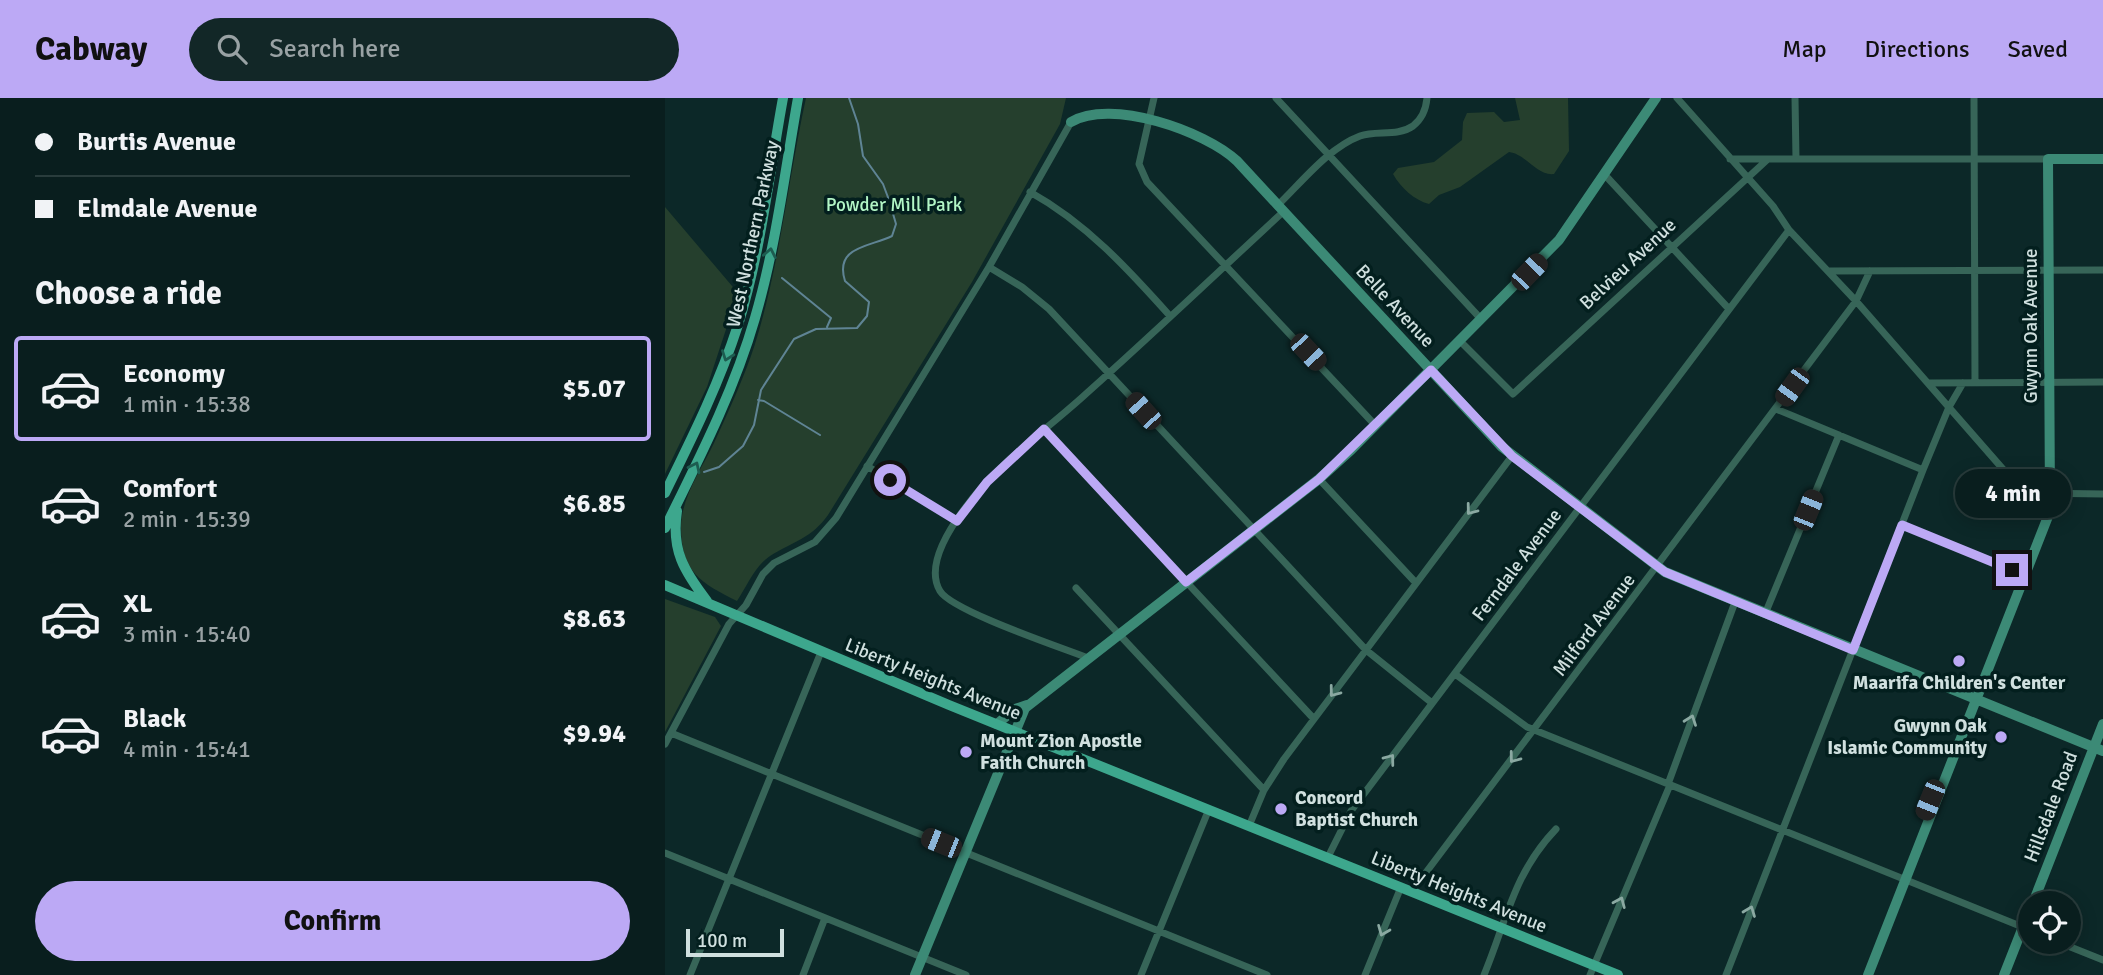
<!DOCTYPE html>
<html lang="en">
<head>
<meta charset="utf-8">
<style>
  body { margin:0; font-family:Signika,sans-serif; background:#122727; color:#f1f3f6; height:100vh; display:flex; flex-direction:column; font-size:26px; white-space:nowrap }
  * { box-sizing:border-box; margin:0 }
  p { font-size:23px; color:#99a2a4 }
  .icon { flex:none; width:38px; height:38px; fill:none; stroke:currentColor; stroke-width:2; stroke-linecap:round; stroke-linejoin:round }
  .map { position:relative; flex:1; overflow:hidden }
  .side { display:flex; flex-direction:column; background:#091e1e; width:665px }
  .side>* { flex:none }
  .top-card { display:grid; align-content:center; height:154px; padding:0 35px; background:#091e1e }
  .tools { position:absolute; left:1353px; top:793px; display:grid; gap:14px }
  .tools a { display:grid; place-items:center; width:63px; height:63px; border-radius:50%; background:#091e1e; box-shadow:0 4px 18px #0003,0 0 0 2px #293c3c; font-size:35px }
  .scale { position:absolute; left:21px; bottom:18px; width:98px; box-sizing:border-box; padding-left:7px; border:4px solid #d0e0df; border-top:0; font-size:19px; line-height:24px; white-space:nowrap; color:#d0e0df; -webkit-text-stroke:5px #031f1e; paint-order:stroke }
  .end { position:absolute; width:32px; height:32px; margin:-16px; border:9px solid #bca9f5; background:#111; box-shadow:0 0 0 4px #111 }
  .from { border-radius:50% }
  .bubble { position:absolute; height:49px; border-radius:24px; background:#091e1e; box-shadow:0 4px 18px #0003,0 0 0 2px #293c3c; font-size:23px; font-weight:800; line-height:49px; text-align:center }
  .car { position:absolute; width:21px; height:42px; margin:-21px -10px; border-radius:9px; box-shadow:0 0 5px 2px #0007; background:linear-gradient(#222 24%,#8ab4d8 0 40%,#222 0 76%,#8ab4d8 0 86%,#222 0) }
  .top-card b { display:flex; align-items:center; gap:24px; height:66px; font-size:26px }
  .top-card b+b { border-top:2px solid #293c3c }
  .top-card i { width:18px; height:18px; background:#f1f3f6 }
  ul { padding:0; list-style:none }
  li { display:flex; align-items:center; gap:21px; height:105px; margin:0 14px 10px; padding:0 21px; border:4px solid transparent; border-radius:7px }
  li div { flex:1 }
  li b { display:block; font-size:26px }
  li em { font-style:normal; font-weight:800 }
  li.selected { border-color:#bca9f5 }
  li>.icon { width:63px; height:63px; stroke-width:1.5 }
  h2 { padding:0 35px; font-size:32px; line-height:84px }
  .primary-button { display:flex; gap:14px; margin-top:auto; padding:14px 35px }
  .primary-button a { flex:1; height:80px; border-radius:42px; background:#bca9f5; color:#111; font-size:28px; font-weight:800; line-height:80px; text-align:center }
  header { display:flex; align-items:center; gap:42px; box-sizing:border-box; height:98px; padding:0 35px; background:#bca9f5; color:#111 }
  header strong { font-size:33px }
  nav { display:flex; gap:38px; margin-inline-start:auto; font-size:24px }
  .search { width:490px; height:63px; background:#122727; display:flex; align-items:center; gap:18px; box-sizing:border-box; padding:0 24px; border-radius:38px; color:#99a2a4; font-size:26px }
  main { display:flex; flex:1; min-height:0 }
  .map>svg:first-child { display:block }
  .green { fill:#253f2d }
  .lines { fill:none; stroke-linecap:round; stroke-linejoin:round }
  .stream { stroke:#5f8494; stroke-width:2 }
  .street { stroke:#376558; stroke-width:7 }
  .secondary { stroke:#3c8a76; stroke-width:10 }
  .primary { stroke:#3da78d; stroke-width:10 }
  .oneway { stroke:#1d5c50 }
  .oneway2 { stroke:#8ba9a2 }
  .route { stroke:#bca9f5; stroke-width:9 }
  .poi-dot { fill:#bca9f5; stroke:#031f1e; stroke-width:2.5 }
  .labels { text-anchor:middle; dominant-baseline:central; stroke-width:7; stroke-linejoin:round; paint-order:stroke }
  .park-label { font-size:19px; fill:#b3f6c6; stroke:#031f1e }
  .street-label { font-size:19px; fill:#d0e0df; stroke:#031f1e }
  .poi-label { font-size:19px; font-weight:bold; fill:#d0e0df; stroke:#031f1e; text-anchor:start }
</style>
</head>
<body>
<header>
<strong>Cabway</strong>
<div class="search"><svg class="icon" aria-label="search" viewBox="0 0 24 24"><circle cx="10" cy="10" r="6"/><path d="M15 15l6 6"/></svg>Search here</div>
<nav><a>Map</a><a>Directions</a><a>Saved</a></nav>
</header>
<main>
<section class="side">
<div class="top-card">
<b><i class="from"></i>Burtis Avenue</b>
<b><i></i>Elmdale Avenue</b>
</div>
<h2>Choose a ride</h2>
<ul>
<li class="selected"><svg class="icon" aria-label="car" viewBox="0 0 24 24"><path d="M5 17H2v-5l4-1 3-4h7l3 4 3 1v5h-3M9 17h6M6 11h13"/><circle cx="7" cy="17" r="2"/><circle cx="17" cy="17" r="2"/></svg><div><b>Economy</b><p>1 min · 15:38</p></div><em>$5.07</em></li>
<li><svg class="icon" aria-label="car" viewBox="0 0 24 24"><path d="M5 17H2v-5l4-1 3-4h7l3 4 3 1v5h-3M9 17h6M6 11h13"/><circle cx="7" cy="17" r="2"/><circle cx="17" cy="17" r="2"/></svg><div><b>Comfort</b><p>2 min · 15:39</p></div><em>$6.85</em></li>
<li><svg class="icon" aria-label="car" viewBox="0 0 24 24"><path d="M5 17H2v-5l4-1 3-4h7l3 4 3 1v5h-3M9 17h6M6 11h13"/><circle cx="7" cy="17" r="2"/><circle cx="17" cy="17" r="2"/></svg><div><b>XL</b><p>3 min · 15:40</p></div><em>$8.63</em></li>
<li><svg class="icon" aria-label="car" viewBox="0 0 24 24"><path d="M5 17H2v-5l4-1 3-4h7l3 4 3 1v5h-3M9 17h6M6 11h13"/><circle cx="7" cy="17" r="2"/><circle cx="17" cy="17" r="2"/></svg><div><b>Black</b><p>4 min · 15:41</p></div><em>$9.94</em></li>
</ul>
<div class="primary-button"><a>Confirm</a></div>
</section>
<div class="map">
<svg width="1438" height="877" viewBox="0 0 1438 877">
  <rect width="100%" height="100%" fill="#0c2828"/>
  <path class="green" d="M 141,0 L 401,0 L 395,26 L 307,184 L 163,417 C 147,440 127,444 105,458 C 90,468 82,488 72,503 C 36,485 16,474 16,429 C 16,400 37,370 49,345 C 64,312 79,280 90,246 C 115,166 123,82 141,0 Z
    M 850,0 L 903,0 L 904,53 L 889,76 C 872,78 861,56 844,54 L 795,89 L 774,97 L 764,106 C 749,102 736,90 728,76 L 733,70 L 769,64 L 797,42 L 798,24 L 802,15 L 829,14 L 839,24 L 855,22 Z
    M 0,109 L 73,195 L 42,289 L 0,376 Z
    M 0,501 L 50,519 L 56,528 L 0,634 Z"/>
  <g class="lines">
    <path class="stream" d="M 117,180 L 166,220 L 162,229
      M 93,302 L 99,303 L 155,337
      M 39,374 L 54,369 L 78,348 L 89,327 L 96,292 L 129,241 L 151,231 L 192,230 L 202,218 L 204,204 L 180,183 C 169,148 205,149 227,138 L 231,126 L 224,102 L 218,86 L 198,58 L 193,26 L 184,0"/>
    <path class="street" d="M 489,0 L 474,66 L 482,84 L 711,328
      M 611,0 L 816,221
      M 1012,0 L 1108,108 L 1124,132 L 1191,203 L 1372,410 L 1377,411
      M 1130,0 L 1131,61
      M 1309,0 L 1310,285
      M 1065,61 L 1103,61
      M 940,77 L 1064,211
      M 365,94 C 421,125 463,171 505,218
      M 612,108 C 636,85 663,50 695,38 C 712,32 732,39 748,28 C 757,21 761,11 762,0
      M 324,169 L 357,189 L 384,211 L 701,552 L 767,605
      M 1164,173 L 1438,172
      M 795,243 L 848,296 L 1103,61 L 1383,61
      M 1263,285 L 1438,284
      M 1111,311 L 1258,372
      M 379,331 L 649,621
      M 202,368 L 292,423
      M 654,381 L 751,485
      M 1359,395 L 1438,396
      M 1237,427 L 1360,477
      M 411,490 L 599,692
      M 1100,516 L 1174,337
      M 423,560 C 395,549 287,513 275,493 C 260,468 285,430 300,410 C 333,364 382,332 423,294 C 489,235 553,174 618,114
      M 790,576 L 862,629 L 1365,832
      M 6,635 L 602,877
      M 0,646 L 64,526 L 81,507 L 98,476 L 109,465 L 150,444 L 171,420 L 324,169 L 406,24
      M 1003,686 L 1070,504
      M 584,728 L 599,692 L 619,661 L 847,358
      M 0,755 L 301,877
      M 663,759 L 686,713 L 1124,132
      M 747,793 L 1191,203 L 1205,173
      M 1393,844 L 1438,862
      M 25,877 L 156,554
      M 138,877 L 160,820
      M 476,877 L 544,711
      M 700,877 L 736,789
      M 819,877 C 842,822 848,776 891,731
      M 925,877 L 1005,687
      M 1061,877 L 1258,372 L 1284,309 L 1298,285"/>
    <path class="secondary" d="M 406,24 C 446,0 540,33 572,63 L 837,349 L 1000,474 L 1438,653
      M 332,626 L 350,611 L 362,607
      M 1368,805 L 1438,626
      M 250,877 L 360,610 L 654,381 L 686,352 L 894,142 L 991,0
      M 1203,877 L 1382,421 L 1385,405 L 1383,61 L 1438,61
      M 1339,877 L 1365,811"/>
    <path class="primary" d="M 0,395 C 27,340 54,286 73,227 C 96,154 104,76 118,0
      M 12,413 C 6,452 19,473 42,503
      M 0,430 C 34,361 69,293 90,220 C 111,148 120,73 133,0
      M 0,487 L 284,607 L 953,877"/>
  </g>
  <defs><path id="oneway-chevron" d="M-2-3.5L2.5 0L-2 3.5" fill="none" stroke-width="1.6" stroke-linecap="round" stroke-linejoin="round" transform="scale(1.75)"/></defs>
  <g class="oneway">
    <use href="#oneway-chevron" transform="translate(105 155) rotate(-79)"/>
    <use href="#oneway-chevron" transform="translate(62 258) rotate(110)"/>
    <use href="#oneway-chevron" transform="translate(30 369) rotate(-64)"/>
  </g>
  <g class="oneway2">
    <use href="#oneway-chevron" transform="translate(806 412) rotate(127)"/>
    <use href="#oneway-chevron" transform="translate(669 594) rotate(127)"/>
    <use href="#oneway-chevron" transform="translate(1026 622) rotate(-70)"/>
    <use href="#oneway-chevron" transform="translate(849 660) rotate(127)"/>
    <use href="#oneway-chevron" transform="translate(725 661) rotate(-53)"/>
    <use href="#oneway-chevron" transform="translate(955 804) rotate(-67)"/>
    <use href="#oneway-chevron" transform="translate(1085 813) rotate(-69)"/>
    <use href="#oneway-chevron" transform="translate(718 833) rotate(112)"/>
  </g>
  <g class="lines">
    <path class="route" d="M 225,382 L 292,423 L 322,384 L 379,331 L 521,484 L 654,381 L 766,272 L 847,358 L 1000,474 L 1188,552 L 1237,427 L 1347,472"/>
  </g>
  <g class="poi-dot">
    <circle cx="1294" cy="563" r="7"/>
    <circle cx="1336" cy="639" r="7"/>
    <circle cx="301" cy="654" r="7"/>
    <circle cx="616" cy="711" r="7"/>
  </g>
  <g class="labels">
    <g class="park-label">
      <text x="229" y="107">Powder Mill Park</text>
    </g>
    <g class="street-label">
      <text transform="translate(88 136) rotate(-78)">West Northern Parkway</text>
      <text transform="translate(963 166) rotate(-43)">Belvieu Avenue</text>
      <text transform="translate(730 208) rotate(47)">Belle Avenue</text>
      <text transform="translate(1366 228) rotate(-90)">Gwynn Oak Avenue</text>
      <text transform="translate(852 467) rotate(-53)">Ferndale Avenue</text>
      <text transform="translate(929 527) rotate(-53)">Milford Avenue</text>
      <text transform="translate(268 581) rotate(22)">Liberty Heights Avenue</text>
      <text transform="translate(1386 709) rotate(-69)">Hillsdale Road</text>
      <text transform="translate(794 794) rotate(22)">Liberty Heights Avenue</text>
    </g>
    <g class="poi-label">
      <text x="1294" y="585" text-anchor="middle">Maarifa Children's Center</text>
      <text x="1322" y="628" text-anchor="end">Gwynn Oak<tspan x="1322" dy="22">Islamic Community</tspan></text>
      <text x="315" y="643">Mount Zion Apostle<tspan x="315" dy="22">Faith Church</tspan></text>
      <text x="630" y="700">Concord<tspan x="630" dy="22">Baptist Church</tspan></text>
    </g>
  </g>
</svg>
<div class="tools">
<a><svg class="icon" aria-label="locate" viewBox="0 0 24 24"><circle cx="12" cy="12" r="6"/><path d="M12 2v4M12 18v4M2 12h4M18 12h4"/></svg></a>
</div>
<div class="scale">100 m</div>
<i class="end from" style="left:225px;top:382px"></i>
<i class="end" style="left:1347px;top:472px"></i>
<div class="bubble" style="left:1290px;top:371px;width:116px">4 min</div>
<i class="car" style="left:864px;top:174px;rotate:44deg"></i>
<i class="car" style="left:643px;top:254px;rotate:137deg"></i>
<i class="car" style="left:1127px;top:289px;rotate:216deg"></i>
<i class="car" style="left:478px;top:313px;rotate:318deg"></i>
<i class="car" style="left:1143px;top:412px;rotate:22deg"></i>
<i class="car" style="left:1265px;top:702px;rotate:202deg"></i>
<i class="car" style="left:276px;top:745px;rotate:292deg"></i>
</div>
</main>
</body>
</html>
